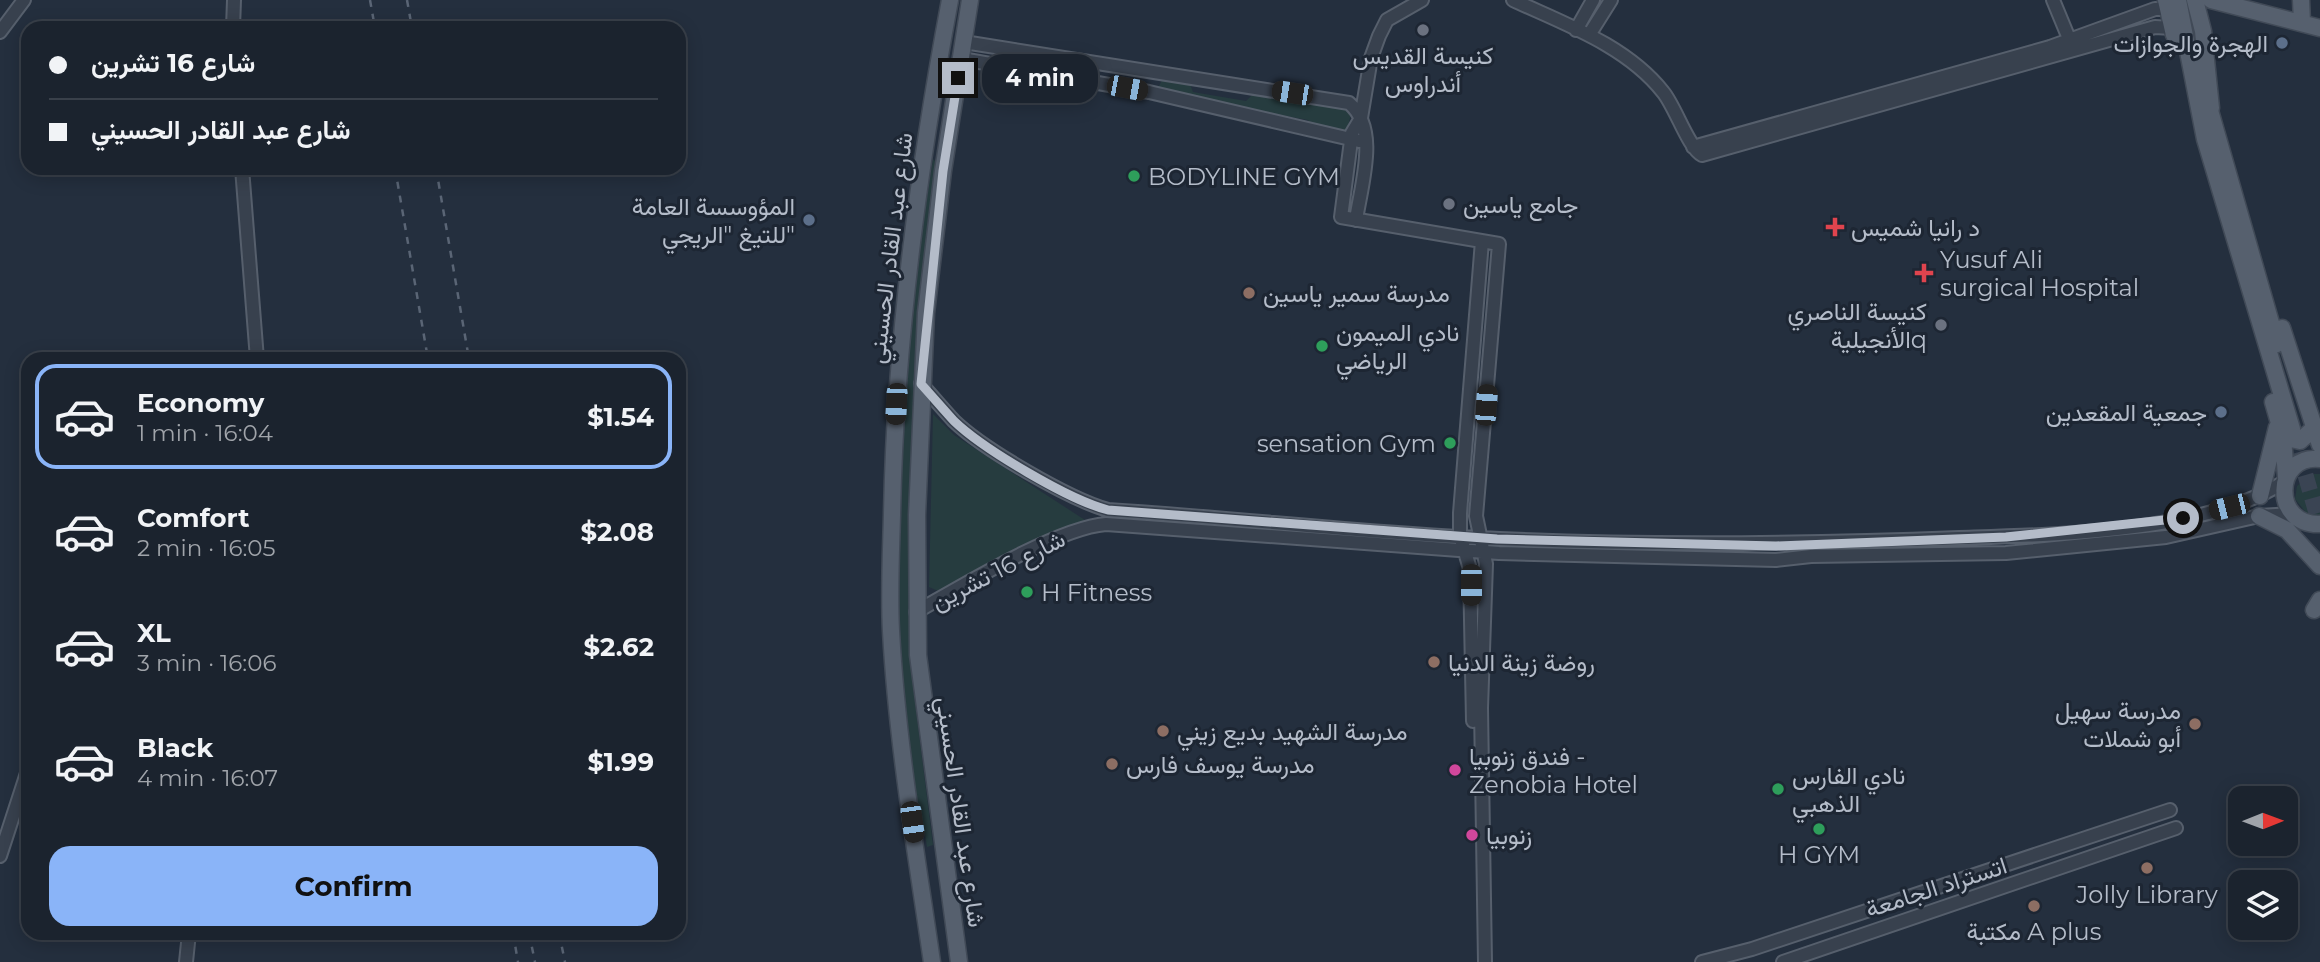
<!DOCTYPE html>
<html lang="en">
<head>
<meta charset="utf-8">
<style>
  body { margin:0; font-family:Montserrat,Vazirmatn,sans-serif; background:#242b36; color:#f1f3f6; height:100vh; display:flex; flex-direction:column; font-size:26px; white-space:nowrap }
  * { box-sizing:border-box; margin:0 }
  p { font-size:23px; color:#a0a4aa }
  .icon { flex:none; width:38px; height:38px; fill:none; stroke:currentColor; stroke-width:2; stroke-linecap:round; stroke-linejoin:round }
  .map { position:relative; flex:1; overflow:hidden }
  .sheet { position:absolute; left:21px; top:352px; width:665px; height:588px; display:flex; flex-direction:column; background:#1b232e; border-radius:21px; box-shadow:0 4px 18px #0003,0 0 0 2px #39404a }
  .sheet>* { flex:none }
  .hud { position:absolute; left:21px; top:21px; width:665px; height:154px; border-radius:21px; box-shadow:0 4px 18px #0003,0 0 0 2px #39404a; display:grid; align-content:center; height:154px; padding:0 28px; background:#1b232e }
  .needle { width:46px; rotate:89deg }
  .controls { position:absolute; left:2228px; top:786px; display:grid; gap:14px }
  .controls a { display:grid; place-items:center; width:70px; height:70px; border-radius:14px; background:#1b232e; box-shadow:0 4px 18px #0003,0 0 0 2px #39404a; font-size:35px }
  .end { position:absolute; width:32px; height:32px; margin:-16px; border:9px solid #b4bcc9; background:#111; box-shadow:0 0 0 4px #111 }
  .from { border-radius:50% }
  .bubble { position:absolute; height:49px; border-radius:21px; background:#1b232e; box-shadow:0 4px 18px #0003,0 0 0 2px #39404a; font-size:23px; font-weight:700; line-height:49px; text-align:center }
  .car { position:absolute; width:21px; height:42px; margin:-21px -10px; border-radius:9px; box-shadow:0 0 5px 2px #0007; background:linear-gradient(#222 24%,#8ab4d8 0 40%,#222 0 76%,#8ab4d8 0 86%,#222 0) }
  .hud b { display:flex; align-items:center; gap:24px; height:66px; font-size:26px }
  .hud b+b { border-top:2px solid #39404a }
  .hud i { width:18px; height:18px; background:#f1f3f6 }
  ul { padding:12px 0 0; list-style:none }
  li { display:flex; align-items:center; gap:21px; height:105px; margin:0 14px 10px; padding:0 14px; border:4px solid transparent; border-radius:21px }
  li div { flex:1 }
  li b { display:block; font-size:26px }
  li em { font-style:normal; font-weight:700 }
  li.active { border-color:#8ab4f8 }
  li>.icon { width:63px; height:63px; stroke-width:1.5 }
  .cta { display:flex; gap:14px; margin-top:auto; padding:14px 28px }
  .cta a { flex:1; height:80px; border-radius:21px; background:#8ab4f8; color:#111; font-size:28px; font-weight:700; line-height:80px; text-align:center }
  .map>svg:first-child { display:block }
  .green { fill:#263c3f }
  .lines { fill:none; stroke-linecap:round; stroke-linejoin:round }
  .major-tunnel { stroke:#3a4453; stroke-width:16; stroke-dasharray:16 8; stroke-linecap:butt }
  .minor-casing { stroke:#565f6c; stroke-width:16 }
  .major-casing { stroke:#414a57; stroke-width:19 }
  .minor { stroke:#38414e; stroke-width:12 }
  .major { stroke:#56606e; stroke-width:16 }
  .rail { stroke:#5a6575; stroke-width:2.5; stroke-dasharray:7 7; stroke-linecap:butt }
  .route { stroke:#b4bcc9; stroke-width:9 }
  .worship-dot { fill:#6b7280; stroke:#1d2633; stroke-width:2.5 }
  .service-dot { fill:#5c6f8a; stroke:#1d2633; stroke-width:2.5 }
  .leisure-dot { fill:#2e9e5b; stroke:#1d2633; stroke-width:2.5 }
  .health-dot { fill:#e0444e; stroke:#1d2633; stroke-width:2.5 }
  .education-dot { fill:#8d6e63; stroke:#1d2633; stroke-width:2.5 }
  .hotel-dot { fill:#d1479c; stroke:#1d2633; stroke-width:2.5 }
  .labels { text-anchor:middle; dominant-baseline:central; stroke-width:6; stroke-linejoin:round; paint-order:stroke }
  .poi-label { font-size:24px; fill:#b4bcc9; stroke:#1d2633; text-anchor:start }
  .street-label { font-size:24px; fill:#b4bcc9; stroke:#1d2633 }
</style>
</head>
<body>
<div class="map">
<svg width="2320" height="962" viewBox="0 0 2320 962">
  <rect width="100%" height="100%" fill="#242f3e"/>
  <path class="green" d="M 1162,80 L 1190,84 L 1193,92 L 1246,101 L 1253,94 L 1344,108 L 1351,114 L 1347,131 L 1341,134 L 1310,126 L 1308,120 L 1269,113 L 1264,118 L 1157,90 Z
    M 933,159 L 936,162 L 910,503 L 909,622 L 914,694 L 933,845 L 927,847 L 922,817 L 917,809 L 897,630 L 899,506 L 914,280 Z
    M 933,414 L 954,435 L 1085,520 L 938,591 L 929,587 Z
    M 2311,474 L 2320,474 L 2320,516 L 2307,514 L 2295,499 L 2297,486 Z"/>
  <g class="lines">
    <path class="major-tunnel" d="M 2292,429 L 2320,525"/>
    <g class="minor-casing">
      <path id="minor" d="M 1422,0 L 1387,20 L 1379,36 L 1371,58 L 1361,118 L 1352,133 L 1341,217 L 1499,244 L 1476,516 L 1486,564 L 1481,708 L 1485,962
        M 1513,0 C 1565,24 1627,46 1663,92 C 1675,106 1689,149 1702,155 L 2155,27 L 2172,28
        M 2053,0 L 2070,41
        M 233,28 L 234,0
        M 1576,30 L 1593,0
        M 0,32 L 24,0
        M 1589,35 L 1611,0
        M 964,42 L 1349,103 C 1380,129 1361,185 1356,220
        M 962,59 L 1149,92 L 1359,141
        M 1693,147 L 2050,47 L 2155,9 L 2168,9
        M 242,168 L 257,359
        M 921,384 C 932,396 943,409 954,421 C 983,449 1069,499 1108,510 C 1239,518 1369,534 1500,539 C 1653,546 1806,544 1959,538 C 2053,535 2204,533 2284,482
        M 916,612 C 962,586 1057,528 1106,524 L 1499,553 L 1776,560 L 1811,556 L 2006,553 L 2166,537 L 2259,516 L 2292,514
        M 1473,721 L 1470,569 L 1460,535 L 1460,513 L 1482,241
        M 0,856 L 28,770
        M 186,962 L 189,933
        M 1702,962 L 1752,949 L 2170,810
        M 1783,962 L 2176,828"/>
    </g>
    <g class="major-casing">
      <path id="major" d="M 2166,0 L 2174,35
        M 2178,0 L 2205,139 L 2292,429
        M 2195,0 L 2203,31 L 2211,108
        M 2211,0 L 2320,28
        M 2301,0 L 2302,22
        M 2207,100 L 2277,344
        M 2282,328 L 2320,445
        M 2273,402 L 2283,437 L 2286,477
        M 2283,437 L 2300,441 L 2313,429
        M 2320,459 C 2273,454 2272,526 2320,524
        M 2260,496 L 2277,427
        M 2259,516 L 2287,530 L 2320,566
        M 2314,610 L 2320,600
        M 932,962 C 916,852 897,742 891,631 C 889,593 891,553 892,515 C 895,341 918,170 950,0
        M 959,962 L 918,655 L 917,515 L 926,313 L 943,171 L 970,0"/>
    </g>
    <use href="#minor" class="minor"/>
    <use href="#major" class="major"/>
    <path class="rail" d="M 370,0 L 375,28
      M 407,0 L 412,28
      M 395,168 L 428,359
      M 436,168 L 469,359
      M 513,933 L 518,962
      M 529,933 L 535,962
      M 559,933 L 565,962"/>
  </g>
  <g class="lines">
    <path class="route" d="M 958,78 L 943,171 L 921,384 C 932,396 943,409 954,421 C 983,449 1069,500 1108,510 L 1497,539 L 1776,546 L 2006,537 L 2183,518"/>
  </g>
  <g class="worship-dot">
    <circle cx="1423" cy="30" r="7"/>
    <circle cx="1449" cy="204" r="7"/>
    <circle cx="1941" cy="325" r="7"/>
  </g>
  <g class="service-dot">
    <circle cx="2282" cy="43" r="7"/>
    <circle cx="809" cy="220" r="7"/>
    <circle cx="2221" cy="412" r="7"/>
  </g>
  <g class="leisure-dot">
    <circle cx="1134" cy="176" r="7"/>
    <circle cx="1322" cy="346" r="7"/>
    <circle cx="1450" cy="443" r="7"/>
    <circle cx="1027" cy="592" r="7"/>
    <circle cx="1778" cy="789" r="7"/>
    <circle cx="1819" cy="829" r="7"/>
  </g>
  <g class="health-dot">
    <path d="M1831.5 216.5h7v7h7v7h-7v7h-7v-7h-7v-7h7z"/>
    <path d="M1920.5 262.5h7v7h7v7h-7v7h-7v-7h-7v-7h7z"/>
  </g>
  <g class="education-dot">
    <circle cx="1249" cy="293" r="7"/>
    <circle cx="1434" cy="662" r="7"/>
    <circle cx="2195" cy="724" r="7"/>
    <circle cx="1163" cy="731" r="7"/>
    <circle cx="1112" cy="764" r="7"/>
    <circle cx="2147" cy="868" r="7"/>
    <circle cx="2034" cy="906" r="7"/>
  </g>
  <g class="hotel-dot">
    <circle cx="1455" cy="770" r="7"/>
    <circle cx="1472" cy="835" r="7"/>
  </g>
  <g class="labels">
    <g class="poi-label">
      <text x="2268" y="43" text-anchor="end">الهجرة والجوازات</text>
      <text x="1423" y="55" text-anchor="middle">كنيسة القديس<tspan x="1423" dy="28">أندراوس</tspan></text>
      <text x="1148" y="176">BODYLINE GYM</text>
      <text x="1463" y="204">جامع ياسين</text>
      <text x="795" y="206" text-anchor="end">المؤوسسة العامة<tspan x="795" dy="28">للتيغ "الريجي"</tspan></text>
      <text x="1851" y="227">د رانيا شميس</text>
      <text x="1940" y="259">Yusuf Ali<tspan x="1940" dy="28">surgical Hospital</tspan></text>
      <text x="1263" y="293">مدرسة سمير ياسين</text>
      <text x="1927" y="311" text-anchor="end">كنيسة الناصري<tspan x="1927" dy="28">الأنجيليةq</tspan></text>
      <text x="1336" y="332">نادي الميمون<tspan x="1336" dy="28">الرياضي</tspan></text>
      <text x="2207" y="412" text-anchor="end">جمعية المقعدين</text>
      <text x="1436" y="443" text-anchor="end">sensation Gym</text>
      <text x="1041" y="592">H Fitness</text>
      <text x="1448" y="662">روضة زينة الدنيا</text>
      <text x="2181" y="710" text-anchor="end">مدرسة سهيل<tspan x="2181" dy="28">أبو شملات</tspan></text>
      <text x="1177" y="731">مدرسة الشهيد بديع زيني</text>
      <text x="1469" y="756">فندق زنوبيا -<tspan x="1469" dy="28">Zenobia Hotel</tspan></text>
      <text x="1126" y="764">مدرسة يوسف فارس</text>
      <text x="1792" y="775">نادي الفارس<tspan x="1792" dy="28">الذهبي</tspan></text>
      <text x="1486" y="835">زنوبيا</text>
      <text x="1819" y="854" text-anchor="middle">H GYM</text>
      <text x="2147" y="894" text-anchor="middle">Jolly Library</text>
      <text x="2034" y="931" text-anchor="middle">مكتبة A plus</text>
    </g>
    <g class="street-label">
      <text transform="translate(890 248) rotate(-83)">شارع عبد القادر الحسيني</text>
      <text transform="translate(998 570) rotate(-27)">شارع 16 تشرين</text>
      <text transform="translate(961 812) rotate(82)">شارع عبد القادر الحسيني</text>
      <text transform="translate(1936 887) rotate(-18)">اتستراد الجامعة</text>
    </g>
  </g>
</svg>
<div class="controls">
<a><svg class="needle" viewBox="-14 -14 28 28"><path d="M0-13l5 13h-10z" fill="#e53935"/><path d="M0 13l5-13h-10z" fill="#a0a4aa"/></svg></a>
<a><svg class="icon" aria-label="layers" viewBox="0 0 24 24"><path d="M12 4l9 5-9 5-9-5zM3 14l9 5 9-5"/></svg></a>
</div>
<i class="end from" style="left:2183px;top:518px"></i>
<i class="end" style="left:958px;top:78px"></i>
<div class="bubble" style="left:982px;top:54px;width:116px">4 min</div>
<i class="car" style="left:1127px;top:88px;rotate:101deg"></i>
<i class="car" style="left:1292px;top:93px;rotate:279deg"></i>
<i class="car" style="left:896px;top:404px;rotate:183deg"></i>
<i class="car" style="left:1486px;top:405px;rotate:4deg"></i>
<i class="car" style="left:2229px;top:507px;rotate:256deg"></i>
<i class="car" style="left:1471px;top:585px;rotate:180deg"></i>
<i class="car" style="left:912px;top:822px;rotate:172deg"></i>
<div class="hud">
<b><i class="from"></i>شارع 16 تشرين</b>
<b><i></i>شارع عبد القادر الحسيني</b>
</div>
<section class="sheet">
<ul>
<li class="active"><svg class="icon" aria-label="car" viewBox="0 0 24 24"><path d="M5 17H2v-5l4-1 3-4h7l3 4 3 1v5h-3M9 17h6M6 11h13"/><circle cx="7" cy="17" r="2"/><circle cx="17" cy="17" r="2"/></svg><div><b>Economy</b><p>1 min · 16:04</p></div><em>$1.54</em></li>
<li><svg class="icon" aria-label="car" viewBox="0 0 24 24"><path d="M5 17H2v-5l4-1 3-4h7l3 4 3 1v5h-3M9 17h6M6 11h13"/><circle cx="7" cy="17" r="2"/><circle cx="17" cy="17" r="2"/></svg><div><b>Comfort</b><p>2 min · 16:05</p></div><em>$2.08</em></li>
<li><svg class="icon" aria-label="car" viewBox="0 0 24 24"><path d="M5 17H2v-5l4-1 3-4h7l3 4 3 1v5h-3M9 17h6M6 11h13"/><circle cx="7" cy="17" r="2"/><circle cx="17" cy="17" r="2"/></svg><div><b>XL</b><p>3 min · 16:06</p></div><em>$2.62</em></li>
<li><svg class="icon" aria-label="car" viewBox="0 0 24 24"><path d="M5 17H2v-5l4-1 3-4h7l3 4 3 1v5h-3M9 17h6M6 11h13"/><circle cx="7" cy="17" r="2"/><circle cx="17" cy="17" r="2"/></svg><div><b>Black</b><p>4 min · 16:07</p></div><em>$1.99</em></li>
</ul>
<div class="cta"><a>Confirm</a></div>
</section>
</div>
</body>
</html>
